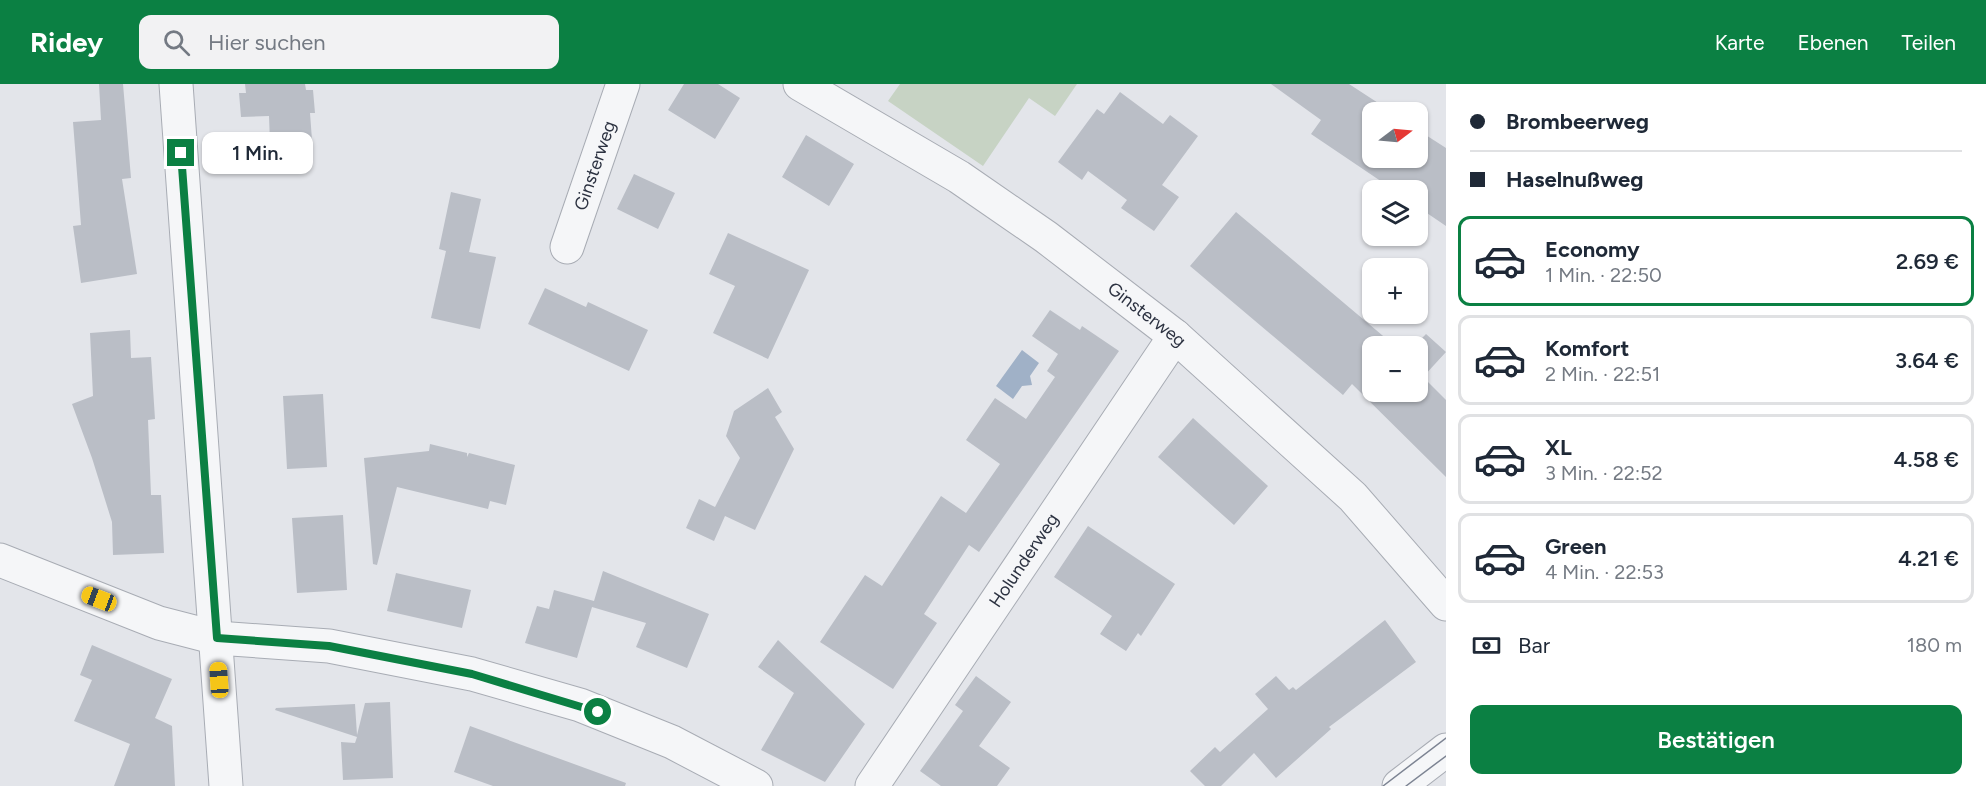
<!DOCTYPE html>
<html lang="de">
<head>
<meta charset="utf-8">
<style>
  body { margin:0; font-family:Figtree,sans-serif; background:#f2f2f3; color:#1f2937; height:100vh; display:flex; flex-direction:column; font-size:22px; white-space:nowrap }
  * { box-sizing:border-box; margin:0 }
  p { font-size:20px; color:#747a83 }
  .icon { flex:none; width:33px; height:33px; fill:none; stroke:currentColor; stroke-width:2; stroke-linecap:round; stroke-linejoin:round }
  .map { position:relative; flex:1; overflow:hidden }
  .side { display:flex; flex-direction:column; background:#fff; width:540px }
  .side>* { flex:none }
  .banner { display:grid; align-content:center; height:132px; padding:0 24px; background:#fff }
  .needle { width:39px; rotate:74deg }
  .controls { position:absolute; left:1362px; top:18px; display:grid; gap:12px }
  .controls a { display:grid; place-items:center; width:66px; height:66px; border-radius:12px; background:#fff; box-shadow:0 2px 4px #0004; font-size:30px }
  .end { position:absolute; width:27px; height:27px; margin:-14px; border:8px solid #0b8043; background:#fff; box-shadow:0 0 0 3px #fff }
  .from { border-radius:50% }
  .bubble { position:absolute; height:42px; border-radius:12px; background:#fff; box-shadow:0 2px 4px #0004; font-size:20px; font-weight:600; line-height:42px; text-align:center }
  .car { position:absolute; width:18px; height:36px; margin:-18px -9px; border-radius:8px; box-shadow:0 0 4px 2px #0007; background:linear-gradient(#f5c518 24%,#345 0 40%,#f5c518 0 76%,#345 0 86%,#f5c518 0) }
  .banner b { display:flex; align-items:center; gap:21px; height:57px; font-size:22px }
  .banner b+b { border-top:2px solid #e0e1e3 }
  .banner i { width:15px; height:15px; background:#1f2937 }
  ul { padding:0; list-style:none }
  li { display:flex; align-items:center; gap:18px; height:90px; margin:0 12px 9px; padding:0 12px; border:3px solid #e0e1e3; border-radius:12px }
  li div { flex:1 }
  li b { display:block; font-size:22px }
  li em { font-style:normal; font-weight:600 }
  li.current { border-color:#0b8043 }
  li>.icon { width:54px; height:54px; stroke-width:1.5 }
  .pay { display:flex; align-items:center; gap:15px; height:66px; padding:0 24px; font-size:22px }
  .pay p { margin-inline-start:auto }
  .action { display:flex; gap:12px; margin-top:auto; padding:12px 24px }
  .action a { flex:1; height:69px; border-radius:12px; background:#0b8043; color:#fff; font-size:24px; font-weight:600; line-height:69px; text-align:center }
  header { display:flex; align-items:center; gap:36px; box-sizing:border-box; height:84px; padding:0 30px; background:#0b8043; color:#fff }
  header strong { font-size:28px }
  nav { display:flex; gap:33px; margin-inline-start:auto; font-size:21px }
  .search { width:420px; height:54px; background:#f2f2f3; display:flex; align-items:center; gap:15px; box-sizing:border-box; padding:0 21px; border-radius:12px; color:#747a83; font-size:22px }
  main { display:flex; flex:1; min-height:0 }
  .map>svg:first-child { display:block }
  .green { fill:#c7d3c4 }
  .water { fill:#a0b1c7 }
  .building { fill:#babec6 }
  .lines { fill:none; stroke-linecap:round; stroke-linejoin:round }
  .minor-casing { stroke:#a8acb4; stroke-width:35 }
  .minor { stroke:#f5f6f8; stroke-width:33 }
  .tram { stroke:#7d8493; stroke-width:1.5 }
  .route { stroke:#0b8043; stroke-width:8 }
  .labels { text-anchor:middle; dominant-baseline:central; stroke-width:5; stroke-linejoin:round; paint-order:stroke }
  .street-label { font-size:18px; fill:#2c3241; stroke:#f2f4f7 }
</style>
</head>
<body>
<header>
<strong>Ridey</strong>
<div class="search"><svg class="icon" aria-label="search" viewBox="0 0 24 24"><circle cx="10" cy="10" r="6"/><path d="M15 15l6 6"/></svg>Hier suchen</div>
<nav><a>Karte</a><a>Ebenen</a><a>Teilen</a></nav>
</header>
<main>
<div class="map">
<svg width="1446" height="702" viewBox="0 0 1446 702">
  <rect width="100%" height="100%" fill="#e3e5ea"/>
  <path class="green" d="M 900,0 L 1077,0 L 1055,32 L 1029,14 L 983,82 L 888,17 Z"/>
  <path class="water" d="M 1022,266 L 1039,279 L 1030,292 L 1032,301 L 1022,302 L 1013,315 L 996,302 Z"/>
  <path class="building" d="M 99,0 L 123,0 L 131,94 L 122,95 L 137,190 L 81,199 L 73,142 L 81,141 L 73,38 L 101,36 Z
    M 245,0 L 305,0 L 306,6 L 313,6 L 315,29 L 307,29 L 310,29 L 312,56 L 270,59 L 269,32 L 241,33 L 239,9 L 246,9 Z
    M 684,0 L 718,0 L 740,14 L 715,55 L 668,26 Z
    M 1271,0 L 1349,0 L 1392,28 L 1372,28 L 1372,74 L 1418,74 L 1418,46 L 1446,64 L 1446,142 L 1418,123 L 1418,106 L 1394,106 L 1311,50 L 1321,36 Z
    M 1120,8 L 1163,40 L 1170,31 L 1198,52 L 1162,101 L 1179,113 L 1154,147 L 1121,124 L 1127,116 L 1088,87 L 1082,96 L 1058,78 L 1097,25 L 1104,30 Z
    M 806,51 L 854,80 L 829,122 L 782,93 Z
    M 634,90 L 675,109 L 658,145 L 617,125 Z
    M 451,108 L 481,115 L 469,168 L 496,173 L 480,245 L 431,234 L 446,167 L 439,165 Z
    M 1236,128 L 1395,262 L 1372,262 L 1372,308 L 1418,308 L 1418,262 L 1414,262 L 1426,250 L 1446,268 L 1423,293 L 1446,316 L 1446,393 L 1352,300 L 1343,311 L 1190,182 Z
    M 728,149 L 809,186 L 768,275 L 713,249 L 735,202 L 709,190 Z
    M 545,204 L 586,223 L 588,218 L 648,246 L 629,287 L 528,240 Z
    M 1050,226 L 1080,246 L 1082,242 L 1119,267 L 979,468 L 969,461 L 924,530 L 937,539 L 893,605 L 820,558 L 865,491 L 882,502 L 941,412 L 966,429 L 1000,380 L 966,356 L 995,314 L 1026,335 L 1055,293 L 1047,287 L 1058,270 L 1032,252 Z
    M 130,246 L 131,274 L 151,273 L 155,335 L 148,336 L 151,411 L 161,411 L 164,469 L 113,471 L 112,438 L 92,374 L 72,320 L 93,312 L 90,249 Z
    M 768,304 L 782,328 L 775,333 L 794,365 L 755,446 L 725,432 L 714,457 L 686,444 L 699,415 L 715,423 L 740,374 L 726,352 L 734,327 Z
    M 323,310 L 327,383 L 287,385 L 283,312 Z
    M 1193,334 L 1268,402 L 1234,441 L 1158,373 Z
    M 430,360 L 467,369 L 467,373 L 469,369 L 515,381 L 506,421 L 490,417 L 488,425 L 397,403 L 377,481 L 373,480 L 364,374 L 429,367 Z
    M 343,431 L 347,506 L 297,509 L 292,434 Z
    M 1088,442 L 1175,500 L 1141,552 L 1138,549 L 1126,567 L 1100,550 L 1112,532 L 1054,493 Z
    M 603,487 L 709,530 L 687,584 L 636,563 L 646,539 L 592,523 L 577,574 L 525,559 L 537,522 L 549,525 L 554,506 L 594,517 Z
    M 396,489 L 471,506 L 462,544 L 387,527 Z
    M 1385,536 L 1416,578 L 1329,643 L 1331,645 L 1276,694 L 1254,669 L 1221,702 L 1205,702 L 1190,687 L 1215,663 L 1220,668 L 1268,625 L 1255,610 L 1276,592 L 1289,606 L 1293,603 L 1296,606 Z
    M 778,556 L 865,640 L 825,698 L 761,666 L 794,609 L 758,583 Z
    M 92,561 L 172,595 L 155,634 L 172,642 L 175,702 L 114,702 L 130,660 L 74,637 L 92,596 L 80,591 Z
    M 976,592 L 1011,618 L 979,662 L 1010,684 L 997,702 L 941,702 L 920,687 L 963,627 L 955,621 Z
    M 390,618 L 393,694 L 343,696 L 341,658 L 355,659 L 357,653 L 275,626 L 276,624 L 355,620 L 357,651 L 365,619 Z
    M 470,642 L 626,699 L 625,702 L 493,702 L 454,688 Z"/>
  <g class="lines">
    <g class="minor-casing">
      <g id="minor">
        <path d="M 176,0 L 226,702"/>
        <path id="s1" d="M 800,0 L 959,93 L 1046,153 L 1175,252 L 1353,413 L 1446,520"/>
        <path id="s2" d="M 567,163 L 623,0"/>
        <path d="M 0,476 L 159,539 L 217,554 L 329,562 L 472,590 L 580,621 L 672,658 L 756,702"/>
        <path id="s3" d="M 872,702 L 1175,252"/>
        <path d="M 1399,702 L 1446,666"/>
      </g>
    </g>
    <use href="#minor" class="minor"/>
    <path class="tram" d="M 1383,702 L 1446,654
      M 1406,702 L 1446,672"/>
  </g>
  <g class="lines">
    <path class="route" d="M 181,69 L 217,554 L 329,562 L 472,590 L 598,628"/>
  </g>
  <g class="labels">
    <g class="street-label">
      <text stroke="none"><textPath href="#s2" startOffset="86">Ginsterweg</textPath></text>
      <text stroke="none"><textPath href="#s1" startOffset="417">Ginsterweg</textPath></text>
      <text stroke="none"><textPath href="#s3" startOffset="272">Holunderweg</textPath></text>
    </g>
  </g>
</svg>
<div class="controls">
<a><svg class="needle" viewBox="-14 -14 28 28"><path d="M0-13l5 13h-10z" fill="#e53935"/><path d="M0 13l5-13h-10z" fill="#747a83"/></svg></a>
<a><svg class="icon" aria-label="layers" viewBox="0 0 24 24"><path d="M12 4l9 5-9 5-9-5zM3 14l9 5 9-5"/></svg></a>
<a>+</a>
<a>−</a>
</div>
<i class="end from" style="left:598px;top:628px"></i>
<i class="end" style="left:181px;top:69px"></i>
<div class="bubble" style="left:202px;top:48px;width:111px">1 Min.</div>
<i class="car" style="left:99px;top:515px;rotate:291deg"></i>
<i class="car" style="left:219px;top:596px;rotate:356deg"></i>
</div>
<section class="side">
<div class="banner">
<b><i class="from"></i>Brombeerweg</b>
<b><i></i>Haselnußweg</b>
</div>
<ul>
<li class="current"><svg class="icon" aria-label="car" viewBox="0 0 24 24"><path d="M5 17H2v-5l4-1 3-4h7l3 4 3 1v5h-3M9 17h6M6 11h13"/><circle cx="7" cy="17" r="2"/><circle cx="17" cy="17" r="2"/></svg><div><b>Economy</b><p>1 Min. · 22:50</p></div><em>2.69 €</em></li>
<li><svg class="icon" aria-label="car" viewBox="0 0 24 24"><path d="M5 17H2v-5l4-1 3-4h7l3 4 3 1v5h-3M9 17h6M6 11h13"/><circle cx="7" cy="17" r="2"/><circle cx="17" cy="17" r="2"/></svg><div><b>Komfort</b><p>2 Min. · 22:51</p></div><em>3.64 €</em></li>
<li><svg class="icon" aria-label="car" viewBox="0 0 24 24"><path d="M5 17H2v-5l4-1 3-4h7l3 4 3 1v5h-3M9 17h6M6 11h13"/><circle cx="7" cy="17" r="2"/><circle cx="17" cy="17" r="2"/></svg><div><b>XL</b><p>3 Min. · 22:52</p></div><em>4.58 €</em></li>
<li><svg class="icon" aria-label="car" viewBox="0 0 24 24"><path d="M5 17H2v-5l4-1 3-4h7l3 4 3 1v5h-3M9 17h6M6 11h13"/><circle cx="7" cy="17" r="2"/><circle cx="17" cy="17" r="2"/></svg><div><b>Green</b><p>4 Min. · 22:53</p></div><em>4.21 €</em></li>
</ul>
<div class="pay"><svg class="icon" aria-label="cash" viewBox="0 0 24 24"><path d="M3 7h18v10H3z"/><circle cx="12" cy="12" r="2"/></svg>Bar<p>180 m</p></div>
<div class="action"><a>Bestätigen</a></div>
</section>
</main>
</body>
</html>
